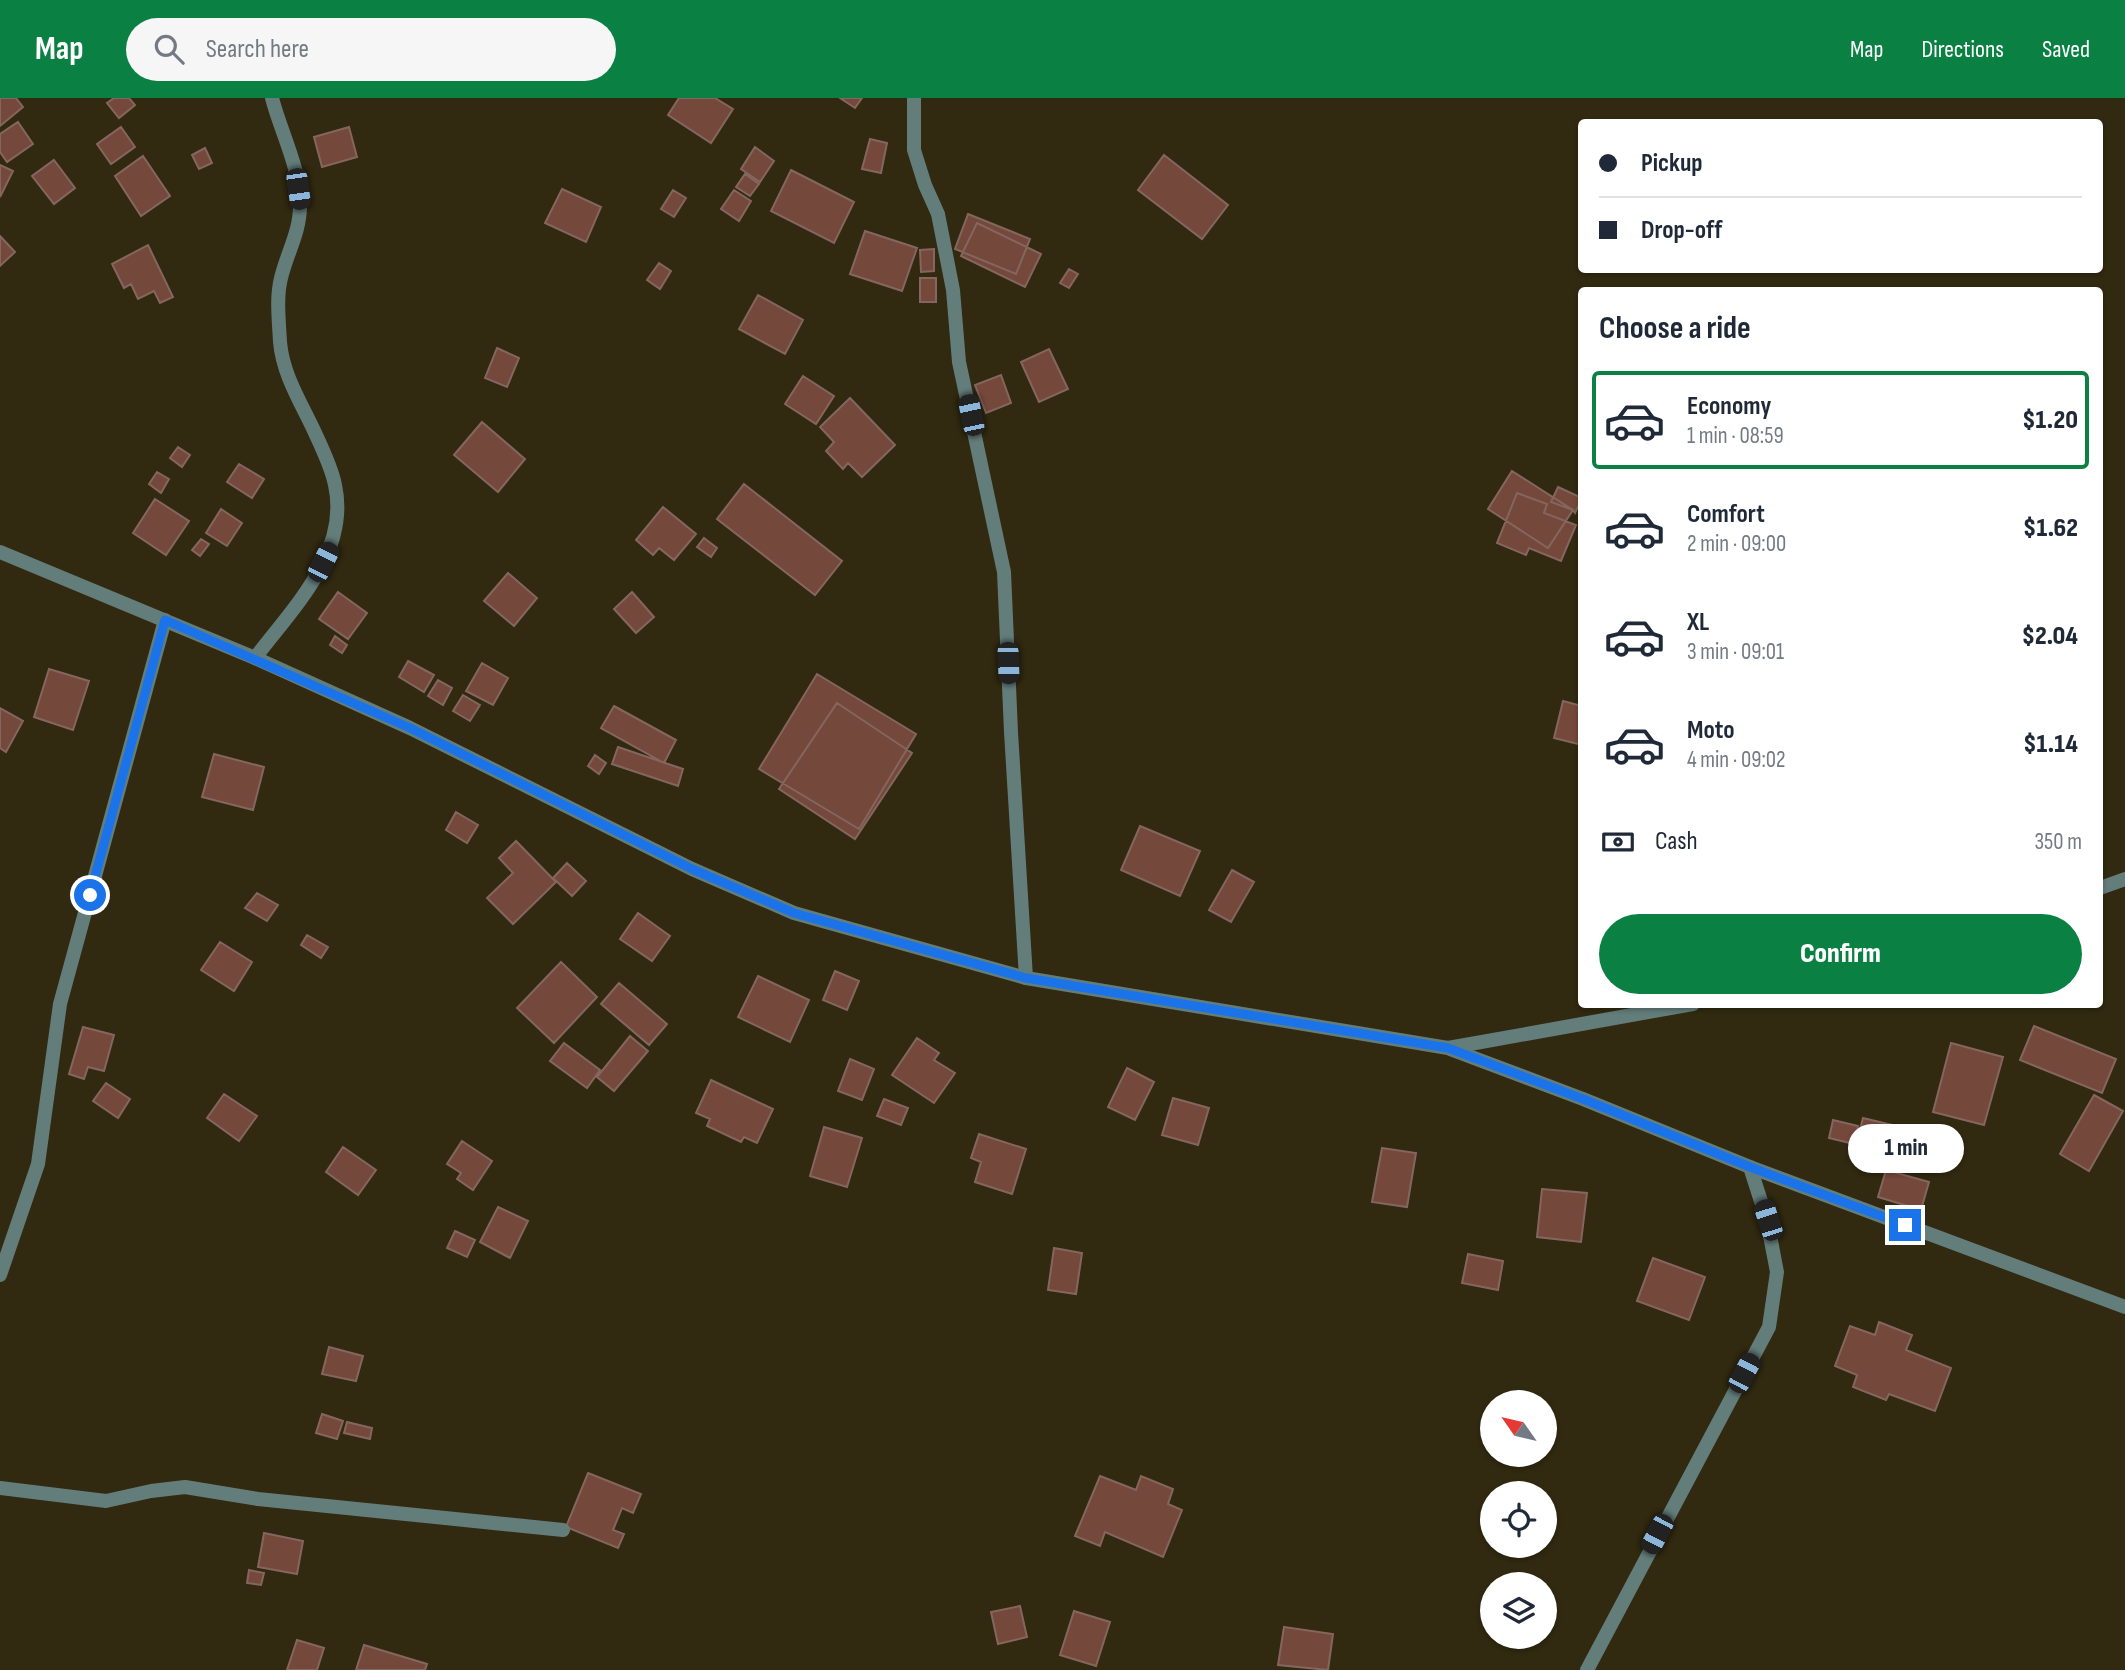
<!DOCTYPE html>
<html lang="en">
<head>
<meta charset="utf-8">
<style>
  body { margin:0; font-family:"Sofia Sans Condensed",sans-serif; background:#f6f6f7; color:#1f2937; height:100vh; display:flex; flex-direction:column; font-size:26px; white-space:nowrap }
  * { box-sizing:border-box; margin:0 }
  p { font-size:23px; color:#747a83 }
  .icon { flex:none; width:38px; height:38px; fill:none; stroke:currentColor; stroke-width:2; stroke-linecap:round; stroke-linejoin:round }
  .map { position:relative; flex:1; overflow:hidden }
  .sheet { position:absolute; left:1578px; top:189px; width:525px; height:721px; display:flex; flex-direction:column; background:#fff; border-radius:7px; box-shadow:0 2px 5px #0004 }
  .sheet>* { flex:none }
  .guide { position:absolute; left:1578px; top:21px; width:525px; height:154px; border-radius:7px; box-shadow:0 2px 5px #0004; display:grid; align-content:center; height:154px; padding:0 21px; background:#fff }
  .needle { width:46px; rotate:304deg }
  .controls { position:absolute; left:1480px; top:1292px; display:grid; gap:14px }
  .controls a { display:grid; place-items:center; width:77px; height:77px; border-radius:50%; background:#fff; box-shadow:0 2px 5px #0004; font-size:35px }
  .end { position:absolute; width:32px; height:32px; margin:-16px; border:9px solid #1a73e8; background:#fff; box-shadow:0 0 0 4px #fff }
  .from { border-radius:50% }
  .bubble { position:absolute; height:49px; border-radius:24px; background:#fff; box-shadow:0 2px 5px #0004; font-size:23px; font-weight:800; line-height:49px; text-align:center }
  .car { position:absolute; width:21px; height:42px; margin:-21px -10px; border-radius:9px; box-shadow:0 0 5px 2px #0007; background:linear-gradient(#222 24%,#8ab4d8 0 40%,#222 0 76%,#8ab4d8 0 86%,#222 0) }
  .guide b { display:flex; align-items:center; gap:24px; height:66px; font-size:26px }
  .guide b+b { border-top:2px solid #e0e1e3 }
  .guide i { width:18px; height:18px; background:#1f2937 }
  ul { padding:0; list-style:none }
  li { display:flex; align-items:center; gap:21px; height:98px; margin:0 14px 10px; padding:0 7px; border:4px solid transparent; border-radius:7px }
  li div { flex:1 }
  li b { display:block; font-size:26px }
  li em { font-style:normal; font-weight:800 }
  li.on { border-color:#0b8043 }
  li>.icon { width:63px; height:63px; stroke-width:1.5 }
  h2 { padding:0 21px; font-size:32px; line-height:84px }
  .pay { display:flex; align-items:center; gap:18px; height:77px; padding:0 21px; font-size:26px }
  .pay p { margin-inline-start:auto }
  .primary-button { display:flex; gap:14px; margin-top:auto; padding:14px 21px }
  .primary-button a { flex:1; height:80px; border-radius:42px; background:#0b8043; color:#fff; font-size:28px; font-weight:800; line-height:80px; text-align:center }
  header { display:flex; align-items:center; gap:42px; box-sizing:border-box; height:98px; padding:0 35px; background:#0b8043; color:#fff }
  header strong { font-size:33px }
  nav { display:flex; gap:38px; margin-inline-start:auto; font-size:24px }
  .search { width:490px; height:63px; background:#f6f6f7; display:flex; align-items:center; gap:18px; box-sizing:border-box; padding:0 24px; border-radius:38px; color:#747a83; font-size:26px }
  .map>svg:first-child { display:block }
  .building { fill:#75483c; stroke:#84665e; stroke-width:2 }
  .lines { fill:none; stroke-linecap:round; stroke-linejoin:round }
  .minor { stroke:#637d7b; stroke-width:14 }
  .tertiary { stroke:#637d7b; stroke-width:14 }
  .route { stroke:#1a73e8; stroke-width:9 }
</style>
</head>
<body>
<header>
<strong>Map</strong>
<div class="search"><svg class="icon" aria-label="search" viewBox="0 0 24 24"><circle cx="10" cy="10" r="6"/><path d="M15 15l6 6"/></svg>Search here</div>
<nav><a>Map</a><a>Directions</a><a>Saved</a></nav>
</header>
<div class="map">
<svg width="2125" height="1572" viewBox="0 0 2125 1572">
  <rect width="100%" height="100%" fill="#312910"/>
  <path class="building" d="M 0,0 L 16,0 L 23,9 L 0,28 Z
    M 114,0 L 129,0 L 135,7 L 119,20 L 107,5 Z
    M 679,0 L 715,0 L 733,11 L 711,45 L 668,17 Z
    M 840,0 L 862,0 L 855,10 Z
    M 18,24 L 33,46 L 7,64 L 0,54 L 0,36 Z
    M 121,29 L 135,49 L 111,66 L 97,46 Z
    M 349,29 L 357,59 L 322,69 L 314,39 Z
    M 870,41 L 887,45 L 881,75 L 862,71 Z
    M 755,49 L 774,63 L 760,84 L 741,71 Z
    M 205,50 L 212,65 L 199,71 L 192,57 Z
    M 1164,57 L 1228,107 L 1202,141 L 1138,92 Z
    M 143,58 L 170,98 L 141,118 L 115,78 Z
    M 54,62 L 75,90 L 54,106 L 32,78 Z
    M 0,67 L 13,73 L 0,99 Z
    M 791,72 L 854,104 L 834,145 L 771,113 Z
    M 745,76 L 759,86 L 750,98 L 736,89 Z
    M 562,91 L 601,109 L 586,144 L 545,125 Z
    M 673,92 L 686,100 L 674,119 L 661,111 Z
    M 734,92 L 751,103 L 739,123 L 721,111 Z
    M 968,116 L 1030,141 L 1016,176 L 955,151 Z
    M 977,125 L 1041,156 L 1025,189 L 961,158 Z
    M 865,133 L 917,150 L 902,193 L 850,176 Z
    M 0,138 L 15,154 L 0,168 Z
    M 148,147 L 173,199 L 160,205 L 154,193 L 138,201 L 131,186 L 124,190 L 112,166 Z
    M 934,151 L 934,173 L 921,174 L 920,152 Z
    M 659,165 L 671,173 L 660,191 L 647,182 Z
    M 1069,171 L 1078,176 L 1069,190 L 1060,185 Z
    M 920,180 L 936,180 L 936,204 L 920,204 Z
    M 758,197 L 803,222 L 785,256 L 739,231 Z
    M 497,250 L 519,260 L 507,289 L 485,280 Z
    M 1049,251 L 1068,291 L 1039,304 L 1021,264 Z
    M 1001,277 L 1011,305 L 986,315 L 975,287 Z
    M 803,278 L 834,298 L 816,326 L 785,306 Z
    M 850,300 L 895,347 L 862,379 L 848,365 L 843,371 L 826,353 L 834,344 L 820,329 Z
    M 482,324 L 525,361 L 498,394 L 454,357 Z
    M 178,349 L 190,357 L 182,369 L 170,360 Z
    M 239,366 L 264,381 L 252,400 L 227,384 Z
    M 1512,373 L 1573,412 L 1548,450 L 1488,411 Z
    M 157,374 L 169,381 L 161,395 L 149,386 Z
    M 744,386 L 842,463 L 815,497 L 717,421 Z
    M 1558,389 L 1582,400 L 1575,415 L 1573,412 L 1551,404 Z
    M 1517,395 L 1547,406 L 1544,415 L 1576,427 L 1561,463 L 1529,450 L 1526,457 L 1497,445 Z
    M 155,401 L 189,423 L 166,457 L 133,435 Z
    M 663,409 L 696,436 L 674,462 L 659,450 L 653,457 L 636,442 Z
    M 221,411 L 242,425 L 227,448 L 206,435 Z
    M 704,440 L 717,450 L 711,459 L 697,449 Z
    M 201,441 L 209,446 L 200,458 L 192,452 Z
    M 508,475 L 537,500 L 514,528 L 484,503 Z
    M 338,494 L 367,515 L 348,541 L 319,521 Z
    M 632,494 L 654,519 L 636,535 L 614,511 Z
    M 335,538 L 347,547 L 342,555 L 330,547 Z
    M 408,563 L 434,577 L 424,594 L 399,579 Z
    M 482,565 L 508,580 L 493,607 L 466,593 Z
    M 49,571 L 89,583 L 73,632 L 34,619 Z
    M 817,576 L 916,636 L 859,731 L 759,671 Z
    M 438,582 L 452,590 L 443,607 L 428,598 Z
    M 463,597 L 480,607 L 470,623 L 453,613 Z
    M 1563,603 L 1582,608 L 1582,647 L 1554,640 Z
    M 837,605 L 912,655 L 855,741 L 779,691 Z
    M 614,608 L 676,642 L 664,665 L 601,630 Z
    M 0,610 L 23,623 L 6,654 L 0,650 Z
    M 618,649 L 683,671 L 678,688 L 612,666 Z
    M 214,656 L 264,669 L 253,712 L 202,699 Z
    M 595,657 L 606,665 L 599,676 L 588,668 Z
    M 456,714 L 478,727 L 467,745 L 446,732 Z
    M 1140,728 L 1200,753 L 1180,798 L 1121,772 Z
    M 516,743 L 556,784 L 513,826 L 487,800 L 513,775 L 499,760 Z
    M 567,765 L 586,783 L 572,798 L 553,780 Z
    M 1232,772 L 1254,784 L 1231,824 L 1209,812 Z
    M 257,795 L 278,807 L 267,823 L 245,810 Z
    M 638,815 L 670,838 L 652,863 L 620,841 Z
    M 307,837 L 328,849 L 321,860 L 301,847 Z
    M 220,844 L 252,864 L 234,893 L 201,872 Z
    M 561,864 L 597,899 L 554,945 L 517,910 Z
    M 835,873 L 859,883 L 847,912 L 823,902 Z
    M 758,878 L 809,902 L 790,944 L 738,919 Z
    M 619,885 L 667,926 L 649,947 L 601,906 Z
    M 2034,928 L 2116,961 L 2102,995 L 2020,962 Z
    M 83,929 L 114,937 L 104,973 L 88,969 L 84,981 L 69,976 Z
    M 630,938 L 648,953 L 614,993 L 597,979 Z
    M 917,940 L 939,955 L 934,962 L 955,975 L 934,1005 L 892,977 Z
    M 564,945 L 600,972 L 587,990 L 550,963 Z
    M 1951,945 L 2003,959 L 1984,1027 L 1933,1014 Z
    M 850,961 L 874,971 L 862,1002 L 838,993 Z
    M 1127,970 L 1154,984 L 1135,1022 L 1108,1009 Z
    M 711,982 L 773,1011 L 757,1045 L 744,1039 L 741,1044 L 707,1028 L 710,1021 L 696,1015 Z
    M 106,985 L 130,1001 L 118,1020 L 93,1003 Z
    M 224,996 L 257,1018 L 239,1043 L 207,1020 Z
    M 2094,997 L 2123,1013 L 2089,1073 L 2060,1056 Z
    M 1173,1000 L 1209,1010 L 1198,1047 L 1162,1037 Z
    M 884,1001 L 908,1010 L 901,1027 L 877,1018 Z
    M 1863,1020 L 1901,1029 L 1895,1056 L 1856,1047 Z
    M 1833,1022 L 1858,1028 L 1854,1046 L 1829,1040 Z
    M 824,1029 L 862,1040 L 847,1089 L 810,1078 Z
    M 979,1036 L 1026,1051 L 1012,1096 L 975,1084 L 981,1064 L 971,1060 Z
    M 462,1043 L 492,1063 L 473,1092 L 457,1081 L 461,1075 L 447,1066 Z
    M 343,1049 L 376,1072 L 358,1097 L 326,1074 Z
    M 1382,1050 L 1416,1055 L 1407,1109 L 1372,1104 Z
    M 1886,1072 L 1929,1084 L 1921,1112 L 1878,1099 Z
    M 1542,1091 L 1587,1095 L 1581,1144 L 1537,1139 Z
    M 498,1109 L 528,1123 L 510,1160 L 480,1144 Z
    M 455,1133 L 475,1142 L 467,1159 L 447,1150 Z
    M 1054,1150 L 1082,1155 L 1076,1196 L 1048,1192 Z
    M 1468,1156 L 1503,1163 L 1498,1192 L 1462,1185 Z
    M 1653,1160 L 1705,1179 L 1689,1222 L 1637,1203 Z
    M 1879,1224 L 1912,1237 L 1906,1252 L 1951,1270 L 1935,1313 L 1889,1296 L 1886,1302 L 1853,1289 L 1857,1277 L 1835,1268 L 1850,1228 L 1875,1237 Z
    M 329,1249 L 363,1258 L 356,1283 L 322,1276 Z
    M 322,1316 L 343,1323 L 337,1341 L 316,1335 Z
    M 347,1324 L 372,1330 L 370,1341 L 344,1335 Z
    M 588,1375 L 641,1396 L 633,1415 L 622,1410 L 613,1432 L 624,1436 L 618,1450 L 566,1429 Z
    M 1100,1378 L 1136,1392 L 1141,1378 L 1173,1391 L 1168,1406 L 1182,1412 L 1163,1459 L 1105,1434 L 1100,1448 L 1075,1438 Z
    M 264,1435 L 303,1443 L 297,1476 L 258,1469 Z
    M 249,1472 L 264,1475 L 261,1487 L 247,1485 Z
    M 1020,1508 L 1027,1539 L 998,1546 L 991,1514 Z
    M 1074,1513 L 1110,1524 L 1096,1568 L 1060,1557 Z
    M 1284,1529 L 1333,1536 L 1328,1572 L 1278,1567 Z
    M 297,1542 L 324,1550 L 317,1572 L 287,1572 Z
    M 364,1547 L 427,1566 L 425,1572 L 356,1572 Z"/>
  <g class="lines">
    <path class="minor" d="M 914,0 L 914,52 L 925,87 L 938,116 L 953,192 L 959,264 L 1004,474 L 1011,634 L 1026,880
      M 255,560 C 292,511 350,455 335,387 C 332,371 323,352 316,337 C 302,306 283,278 280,244 C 279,223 276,200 281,180 C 287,155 300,134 300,108 C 301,71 281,35 272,0
      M 0,1177 L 38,1066 L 60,906 L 165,522
      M 0,1390 L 106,1403 L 151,1393 L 185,1389 L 258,1401 L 563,1432
      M 1587,1572 L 1769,1229 L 1777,1174 L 1767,1122 L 1750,1069"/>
    <path class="tertiary" d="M 0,454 L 255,560 L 410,630 L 692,771 L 794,815 L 1026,880 L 1448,950 L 1693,906
      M 2100,790 L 2125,781
      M 1450,951 L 1583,1001 L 1750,1069 L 2125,1209"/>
  </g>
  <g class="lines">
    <path class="route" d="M 90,797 L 165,522 L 410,630 L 692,771 L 794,815 L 1026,880 L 1448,950 L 1583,1001 L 1750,1069 L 1905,1127"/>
  </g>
</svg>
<div class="controls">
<a><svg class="needle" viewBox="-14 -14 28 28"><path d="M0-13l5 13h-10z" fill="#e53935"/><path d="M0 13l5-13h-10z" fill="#747a83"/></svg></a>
<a><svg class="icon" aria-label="locate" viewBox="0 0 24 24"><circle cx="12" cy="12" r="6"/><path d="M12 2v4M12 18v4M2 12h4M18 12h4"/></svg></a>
<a><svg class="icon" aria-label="layers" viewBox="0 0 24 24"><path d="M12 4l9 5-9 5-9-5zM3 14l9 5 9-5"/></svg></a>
</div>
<i class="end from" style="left:90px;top:797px"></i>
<i class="end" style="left:1905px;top:1127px"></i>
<div class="bubble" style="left:1848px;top:1026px;width:116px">1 min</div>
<i class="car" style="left:298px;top:91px;rotate:172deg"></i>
<i class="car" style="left:971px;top:317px;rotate:348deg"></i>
<i class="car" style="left:323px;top:464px;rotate:27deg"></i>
<i class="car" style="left:1008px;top:565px;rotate:178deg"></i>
<i class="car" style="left:1768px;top:1122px;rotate:342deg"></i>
<i class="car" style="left:1744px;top:1275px;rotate:28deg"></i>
<i class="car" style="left:1657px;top:1436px;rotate:208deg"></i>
<div class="guide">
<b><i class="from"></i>Pickup</b>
<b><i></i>Drop-off</b>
</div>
<section class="sheet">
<h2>Choose a ride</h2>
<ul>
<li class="on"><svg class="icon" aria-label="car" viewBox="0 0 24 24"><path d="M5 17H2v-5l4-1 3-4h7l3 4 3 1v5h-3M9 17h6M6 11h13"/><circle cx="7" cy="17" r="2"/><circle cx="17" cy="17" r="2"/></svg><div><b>Economy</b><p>1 min · 08:59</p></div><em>$1.20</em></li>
<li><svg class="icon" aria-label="car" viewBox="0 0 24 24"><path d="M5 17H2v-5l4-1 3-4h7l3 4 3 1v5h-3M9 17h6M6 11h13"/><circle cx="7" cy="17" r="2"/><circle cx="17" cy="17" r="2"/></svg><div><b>Comfort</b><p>2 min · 09:00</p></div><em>$1.62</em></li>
<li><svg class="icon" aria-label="car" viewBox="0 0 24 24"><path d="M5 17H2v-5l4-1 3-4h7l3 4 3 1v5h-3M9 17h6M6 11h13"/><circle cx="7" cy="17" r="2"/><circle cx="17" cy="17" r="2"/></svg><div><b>XL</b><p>3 min · 09:01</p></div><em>$2.04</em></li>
<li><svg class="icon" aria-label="car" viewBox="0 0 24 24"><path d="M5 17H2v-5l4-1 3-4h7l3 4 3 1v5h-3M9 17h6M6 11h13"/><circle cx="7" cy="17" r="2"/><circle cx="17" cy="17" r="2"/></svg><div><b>Moto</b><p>4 min · 09:02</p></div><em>$1.14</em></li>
</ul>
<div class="pay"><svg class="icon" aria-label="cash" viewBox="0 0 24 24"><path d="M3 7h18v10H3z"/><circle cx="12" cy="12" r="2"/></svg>Cash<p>350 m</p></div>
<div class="primary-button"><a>Confirm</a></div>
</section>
</div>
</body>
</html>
